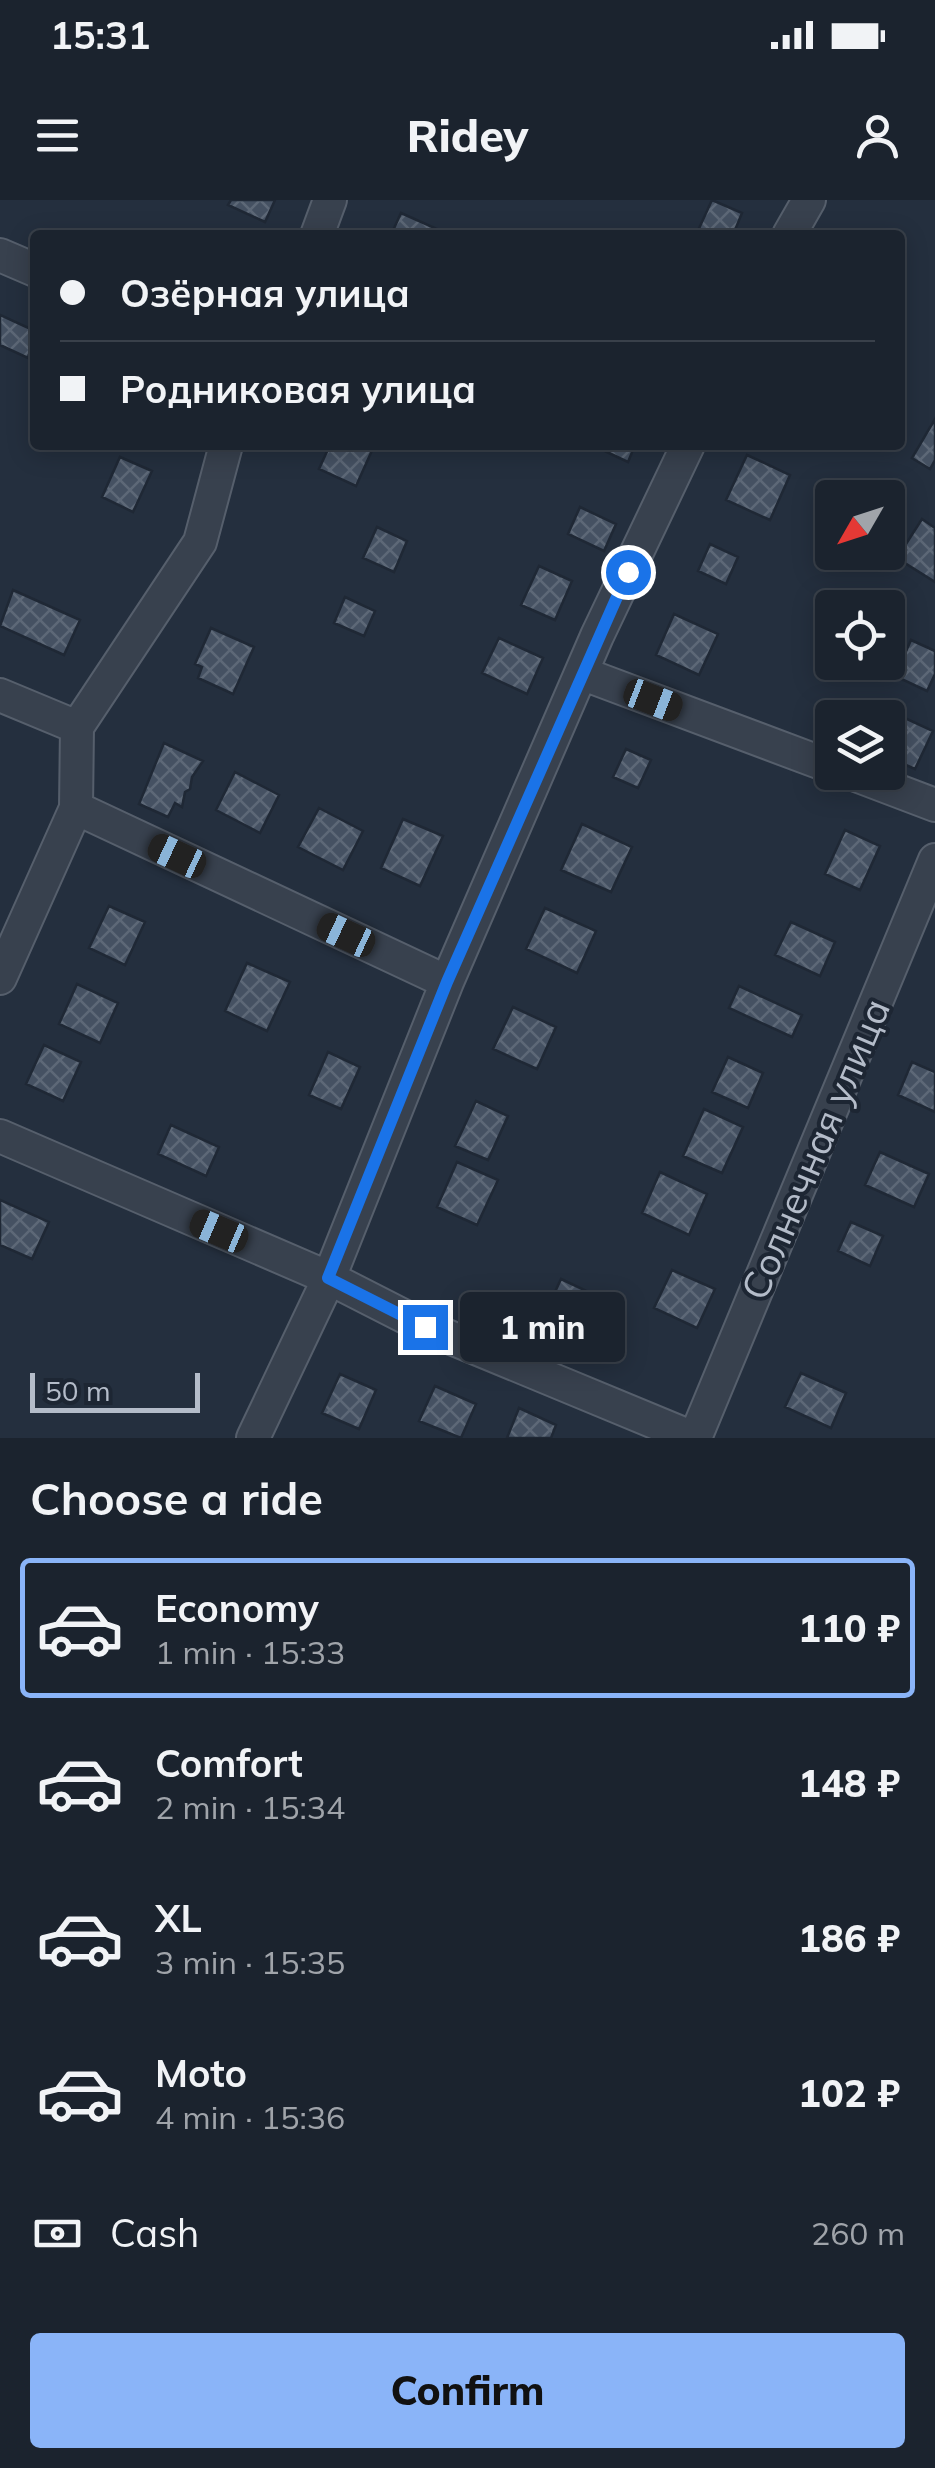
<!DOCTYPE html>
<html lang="en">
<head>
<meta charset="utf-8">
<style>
  body { margin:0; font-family:Mulish,sans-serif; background:#242b36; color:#f1f3f6; height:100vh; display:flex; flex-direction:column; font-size:38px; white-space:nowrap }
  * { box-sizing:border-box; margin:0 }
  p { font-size:32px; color:#a0a4aa }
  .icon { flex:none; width:55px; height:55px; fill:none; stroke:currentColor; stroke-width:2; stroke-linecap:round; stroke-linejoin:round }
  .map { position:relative; height:1238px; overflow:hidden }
  .sheet { display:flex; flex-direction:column; background:#1b232e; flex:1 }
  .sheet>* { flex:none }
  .top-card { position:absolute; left:30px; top:30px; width:875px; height:220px; border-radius:10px; box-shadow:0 5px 25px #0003,0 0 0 2px #39404a; display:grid; align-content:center; height:220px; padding:0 30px; background:#1b232e }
  .needle { width:65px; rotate:231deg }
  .tools { position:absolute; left:815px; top:280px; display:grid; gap:20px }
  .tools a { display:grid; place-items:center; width:90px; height:90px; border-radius:10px; background:#1b232e; box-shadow:0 5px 25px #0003,0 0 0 2px #39404a; font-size:50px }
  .scale { position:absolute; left:30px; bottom:25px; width:170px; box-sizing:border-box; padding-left:10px; border:5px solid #b4bcc9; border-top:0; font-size:28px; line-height:35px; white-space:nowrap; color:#b4bcc9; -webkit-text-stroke:8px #1d2633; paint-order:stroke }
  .end { position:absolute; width:45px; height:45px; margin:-22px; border:12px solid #1a73e8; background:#fff; box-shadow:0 0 0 5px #fff }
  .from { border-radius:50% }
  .bubble { position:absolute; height:70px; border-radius:10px; background:#1b232e; box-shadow:0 5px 25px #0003,0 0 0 2px #39404a; font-size:32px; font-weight:800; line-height:70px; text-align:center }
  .car { position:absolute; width:30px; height:60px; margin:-30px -15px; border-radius:12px; box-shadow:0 0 8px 2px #0007; background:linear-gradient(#222 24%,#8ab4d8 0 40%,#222 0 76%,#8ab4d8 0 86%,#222 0) }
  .top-card b { display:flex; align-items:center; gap:35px; height:95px; font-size:38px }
  .top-card b+b { border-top:2px solid #39404a }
  .top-card i { width:25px; height:25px; background:#f1f3f6 }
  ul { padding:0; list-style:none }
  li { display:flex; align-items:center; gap:30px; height:140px; margin:0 20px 15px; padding:0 10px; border:5px solid transparent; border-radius:10px }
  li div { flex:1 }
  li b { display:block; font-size:38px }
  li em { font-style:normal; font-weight:800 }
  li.current { border-color:#8ab4f8 }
  li>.icon { width:90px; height:90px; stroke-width:1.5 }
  h2 { padding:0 30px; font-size:45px; line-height:120px }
  .pay { display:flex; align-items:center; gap:25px; height:110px; padding:0 30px; font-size:38px }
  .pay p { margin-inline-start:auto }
  .action { display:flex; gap:20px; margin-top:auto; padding:20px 30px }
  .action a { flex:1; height:115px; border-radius:10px; background:#8ab4f8; color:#111; font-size:40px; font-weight:800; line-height:115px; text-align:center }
  .status { display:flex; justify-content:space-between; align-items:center; height:70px; padding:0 50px; background:#1b232e; direction:ltr }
  .status svg { height:28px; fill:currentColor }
  header { display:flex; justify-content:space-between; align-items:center; height:130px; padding:0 30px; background:#1b232e; font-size:45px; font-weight:800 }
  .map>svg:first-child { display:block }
  .building { fill:url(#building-cross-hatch); stroke:#1f2835; stroke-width:2.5 }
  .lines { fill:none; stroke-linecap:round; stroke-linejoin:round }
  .minor-casing { stroke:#565f6c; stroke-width:36 }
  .minor { stroke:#38414e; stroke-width:32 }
  .route { stroke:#1a73e8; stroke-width:12 }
  .labels { text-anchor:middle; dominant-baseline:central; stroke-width:8; stroke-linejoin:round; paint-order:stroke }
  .street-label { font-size:38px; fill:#b4bcc9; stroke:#1d2633 }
</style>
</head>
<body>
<div class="status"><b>15:31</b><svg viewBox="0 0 49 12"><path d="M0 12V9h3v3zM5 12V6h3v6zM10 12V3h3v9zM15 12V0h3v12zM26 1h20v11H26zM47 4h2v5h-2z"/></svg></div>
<header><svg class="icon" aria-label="menu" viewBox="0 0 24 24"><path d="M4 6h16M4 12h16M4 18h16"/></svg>Ridey<svg class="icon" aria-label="person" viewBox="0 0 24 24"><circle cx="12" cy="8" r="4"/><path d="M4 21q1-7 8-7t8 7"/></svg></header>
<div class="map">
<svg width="935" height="1238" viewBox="0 0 935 1238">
  <defs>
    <pattern id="building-cross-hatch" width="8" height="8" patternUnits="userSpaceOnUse" patternTransform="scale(2.5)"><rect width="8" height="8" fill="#455162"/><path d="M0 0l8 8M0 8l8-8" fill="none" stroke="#5d6877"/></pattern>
  </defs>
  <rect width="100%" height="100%" fill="#242f3e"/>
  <path class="building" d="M 231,0 L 275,0 L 265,22 L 228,5 Z
    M 712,0 L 742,13 L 733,35 L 696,35 Z
    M 401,13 L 446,33 L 445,35 L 391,35 Z
    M 0,115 L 35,131 L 28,158 L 0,145 Z
    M 935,219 L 935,260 L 930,269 L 912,258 Z
    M 330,245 L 374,246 L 356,286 L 319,269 Z
    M 592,245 L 635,245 L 628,262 Z
    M 747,255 L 790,275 L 770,320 L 726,300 Z
    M 120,257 L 152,271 L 133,312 L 102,297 Z
    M 580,307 L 616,324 L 604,351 L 568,334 Z
    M 922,319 L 935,328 L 935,382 L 897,358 Z
    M 377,327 L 407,341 L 394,372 L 363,358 Z
    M 710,344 L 738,357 L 726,384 L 698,371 Z
    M 539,366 L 572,381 L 555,420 L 521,405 Z
    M 13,390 L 80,420 L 64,455 L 0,426 Z
    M 345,397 L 375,411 L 364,436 L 334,423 Z
    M 674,414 L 718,434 L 699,475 L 656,455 Z
    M 211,428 L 254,447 L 233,494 L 198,478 L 202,467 L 195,464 Z
    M 499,438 L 543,458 L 527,494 L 482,473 Z
    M 911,440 L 935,451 L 935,474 L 927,491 L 895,476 Z
    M 879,506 L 933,531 L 915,569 L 888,557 L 888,518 L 875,518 Z
    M 164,543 L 203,561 L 192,577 L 190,589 L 185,592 L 182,607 L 175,603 L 168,617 L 139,604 Z
    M 626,549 L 651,560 L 638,588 L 613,577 Z
    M 235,572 L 279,595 L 260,633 L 216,610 Z
    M 319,608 L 363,631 L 343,670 L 298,647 Z
    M 403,619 L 443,636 L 420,686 L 381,668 Z
    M 582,624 L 632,647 L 611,692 L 561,670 Z
    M 845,630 L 880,646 L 860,690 L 825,674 Z
    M 109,706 L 145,722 L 125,765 L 89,748 Z
    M 545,708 L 596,731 L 577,773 L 526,749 Z
    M 791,722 L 835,742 L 820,776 L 775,755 Z
    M 247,763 L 290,782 L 267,831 L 225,811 Z
    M 77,784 L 118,803 L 100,843 L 59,824 Z
    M 739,786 L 802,815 L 792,837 L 729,808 Z
    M 513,807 L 556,827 L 537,869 L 493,849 Z
    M 44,845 L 81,862 L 63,901 L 26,884 Z
    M 328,852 L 360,867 L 341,909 L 309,895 Z
    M 728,857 L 763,873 L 748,908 L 712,892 Z
    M 912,862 L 935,872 L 935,912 L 898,895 Z
    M 476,901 L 508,916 L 488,960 L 455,946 Z
    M 704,909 L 743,927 L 722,973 L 683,956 Z
    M 171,925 L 219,947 L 206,976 L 158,954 Z
    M 880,952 L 929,974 L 914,1007 L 865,985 Z
    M 457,962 L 498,980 L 477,1025 L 437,1007 Z
    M 660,972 L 707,994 L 689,1035 L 642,1013 Z
    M 0,1000 L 49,1022 L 32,1059 L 0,1045 Z
    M 851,1022 L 883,1036 L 870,1066 L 838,1051 Z
    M 672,1070 L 715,1089 L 697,1128 L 654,1108 Z
    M 561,1079 L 593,1094 L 576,1131 L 544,1116 Z
    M 801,1173 L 846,1193 L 831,1228 L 785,1207 Z
    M 340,1174 L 376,1190 L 359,1229 L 322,1213 Z
    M 435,1186 L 476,1204 L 461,1238 L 419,1221 Z
    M 519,1208 L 556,1225 L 551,1238 L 507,1238 Z"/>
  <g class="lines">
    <g class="minor-casing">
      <path id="minor" d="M 317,35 L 330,0
        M 789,35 L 809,0
        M 0,55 L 35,70
        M 581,473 L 832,567
        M 0,495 L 77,527
        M 848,572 L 935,605
        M 76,608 L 447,782
        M 0,778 L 76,608 L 77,527 L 200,342 L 226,245
        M 0,936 L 329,1078 L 425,1127 L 693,1238
        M 253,1238 L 329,1078 L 447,782 L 597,436 L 688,245
        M 695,1238 L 935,660"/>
    </g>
    <use href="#minor" class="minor"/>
  </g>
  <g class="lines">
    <path class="route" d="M 425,1127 L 328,1078 L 447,782 L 628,372"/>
  </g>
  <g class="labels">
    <g class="street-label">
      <text transform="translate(815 949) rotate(-67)">Солнечная улица</text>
    </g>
  </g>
</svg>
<div class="tools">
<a><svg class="needle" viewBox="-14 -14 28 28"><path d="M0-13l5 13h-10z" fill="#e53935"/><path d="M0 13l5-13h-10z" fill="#a0a4aa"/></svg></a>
<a><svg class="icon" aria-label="locate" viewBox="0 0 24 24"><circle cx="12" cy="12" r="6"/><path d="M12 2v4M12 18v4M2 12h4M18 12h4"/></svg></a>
<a><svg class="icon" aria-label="layers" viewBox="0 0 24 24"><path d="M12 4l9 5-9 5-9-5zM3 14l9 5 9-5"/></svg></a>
</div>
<div class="scale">50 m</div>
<i class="end from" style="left:628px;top:372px"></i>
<i class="end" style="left:425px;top:1127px"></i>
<div class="bubble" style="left:460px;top:1092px;width:165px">1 min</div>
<i class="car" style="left:653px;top:500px;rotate:111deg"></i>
<i class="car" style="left:177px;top:656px;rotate:295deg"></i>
<i class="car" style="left:346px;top:735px;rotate:295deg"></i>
<i class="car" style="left:219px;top:1031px;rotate:293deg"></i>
<div class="top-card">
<b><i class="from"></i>Озёрная улица</b>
<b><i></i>Родниковая улица</b>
</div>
</div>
<section class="sheet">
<h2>Choose a ride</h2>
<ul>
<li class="current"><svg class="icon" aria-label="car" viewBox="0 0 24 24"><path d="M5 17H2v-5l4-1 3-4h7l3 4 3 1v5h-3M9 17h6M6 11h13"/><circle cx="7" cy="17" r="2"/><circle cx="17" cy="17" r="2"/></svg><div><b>Economy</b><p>1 min · 15:33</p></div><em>110 ₽</em></li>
<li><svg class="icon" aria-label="car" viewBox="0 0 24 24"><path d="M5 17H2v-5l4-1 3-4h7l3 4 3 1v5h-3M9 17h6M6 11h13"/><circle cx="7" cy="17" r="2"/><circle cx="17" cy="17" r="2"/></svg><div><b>Comfort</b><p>2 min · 15:34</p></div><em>148 ₽</em></li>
<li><svg class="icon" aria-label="car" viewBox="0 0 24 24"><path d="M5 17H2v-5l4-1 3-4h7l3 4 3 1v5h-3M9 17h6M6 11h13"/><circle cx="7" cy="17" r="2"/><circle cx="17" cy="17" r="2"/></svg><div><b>XL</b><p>3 min · 15:35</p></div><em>186 ₽</em></li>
<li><svg class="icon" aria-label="car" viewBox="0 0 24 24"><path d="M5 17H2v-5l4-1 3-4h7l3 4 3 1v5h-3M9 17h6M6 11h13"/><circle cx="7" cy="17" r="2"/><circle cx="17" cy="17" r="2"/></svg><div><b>Moto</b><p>4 min · 15:36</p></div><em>102 ₽</em></li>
</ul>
<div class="pay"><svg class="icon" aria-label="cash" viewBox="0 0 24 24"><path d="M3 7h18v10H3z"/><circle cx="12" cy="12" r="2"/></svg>Cash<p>260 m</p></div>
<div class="action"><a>Confirm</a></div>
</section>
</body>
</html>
